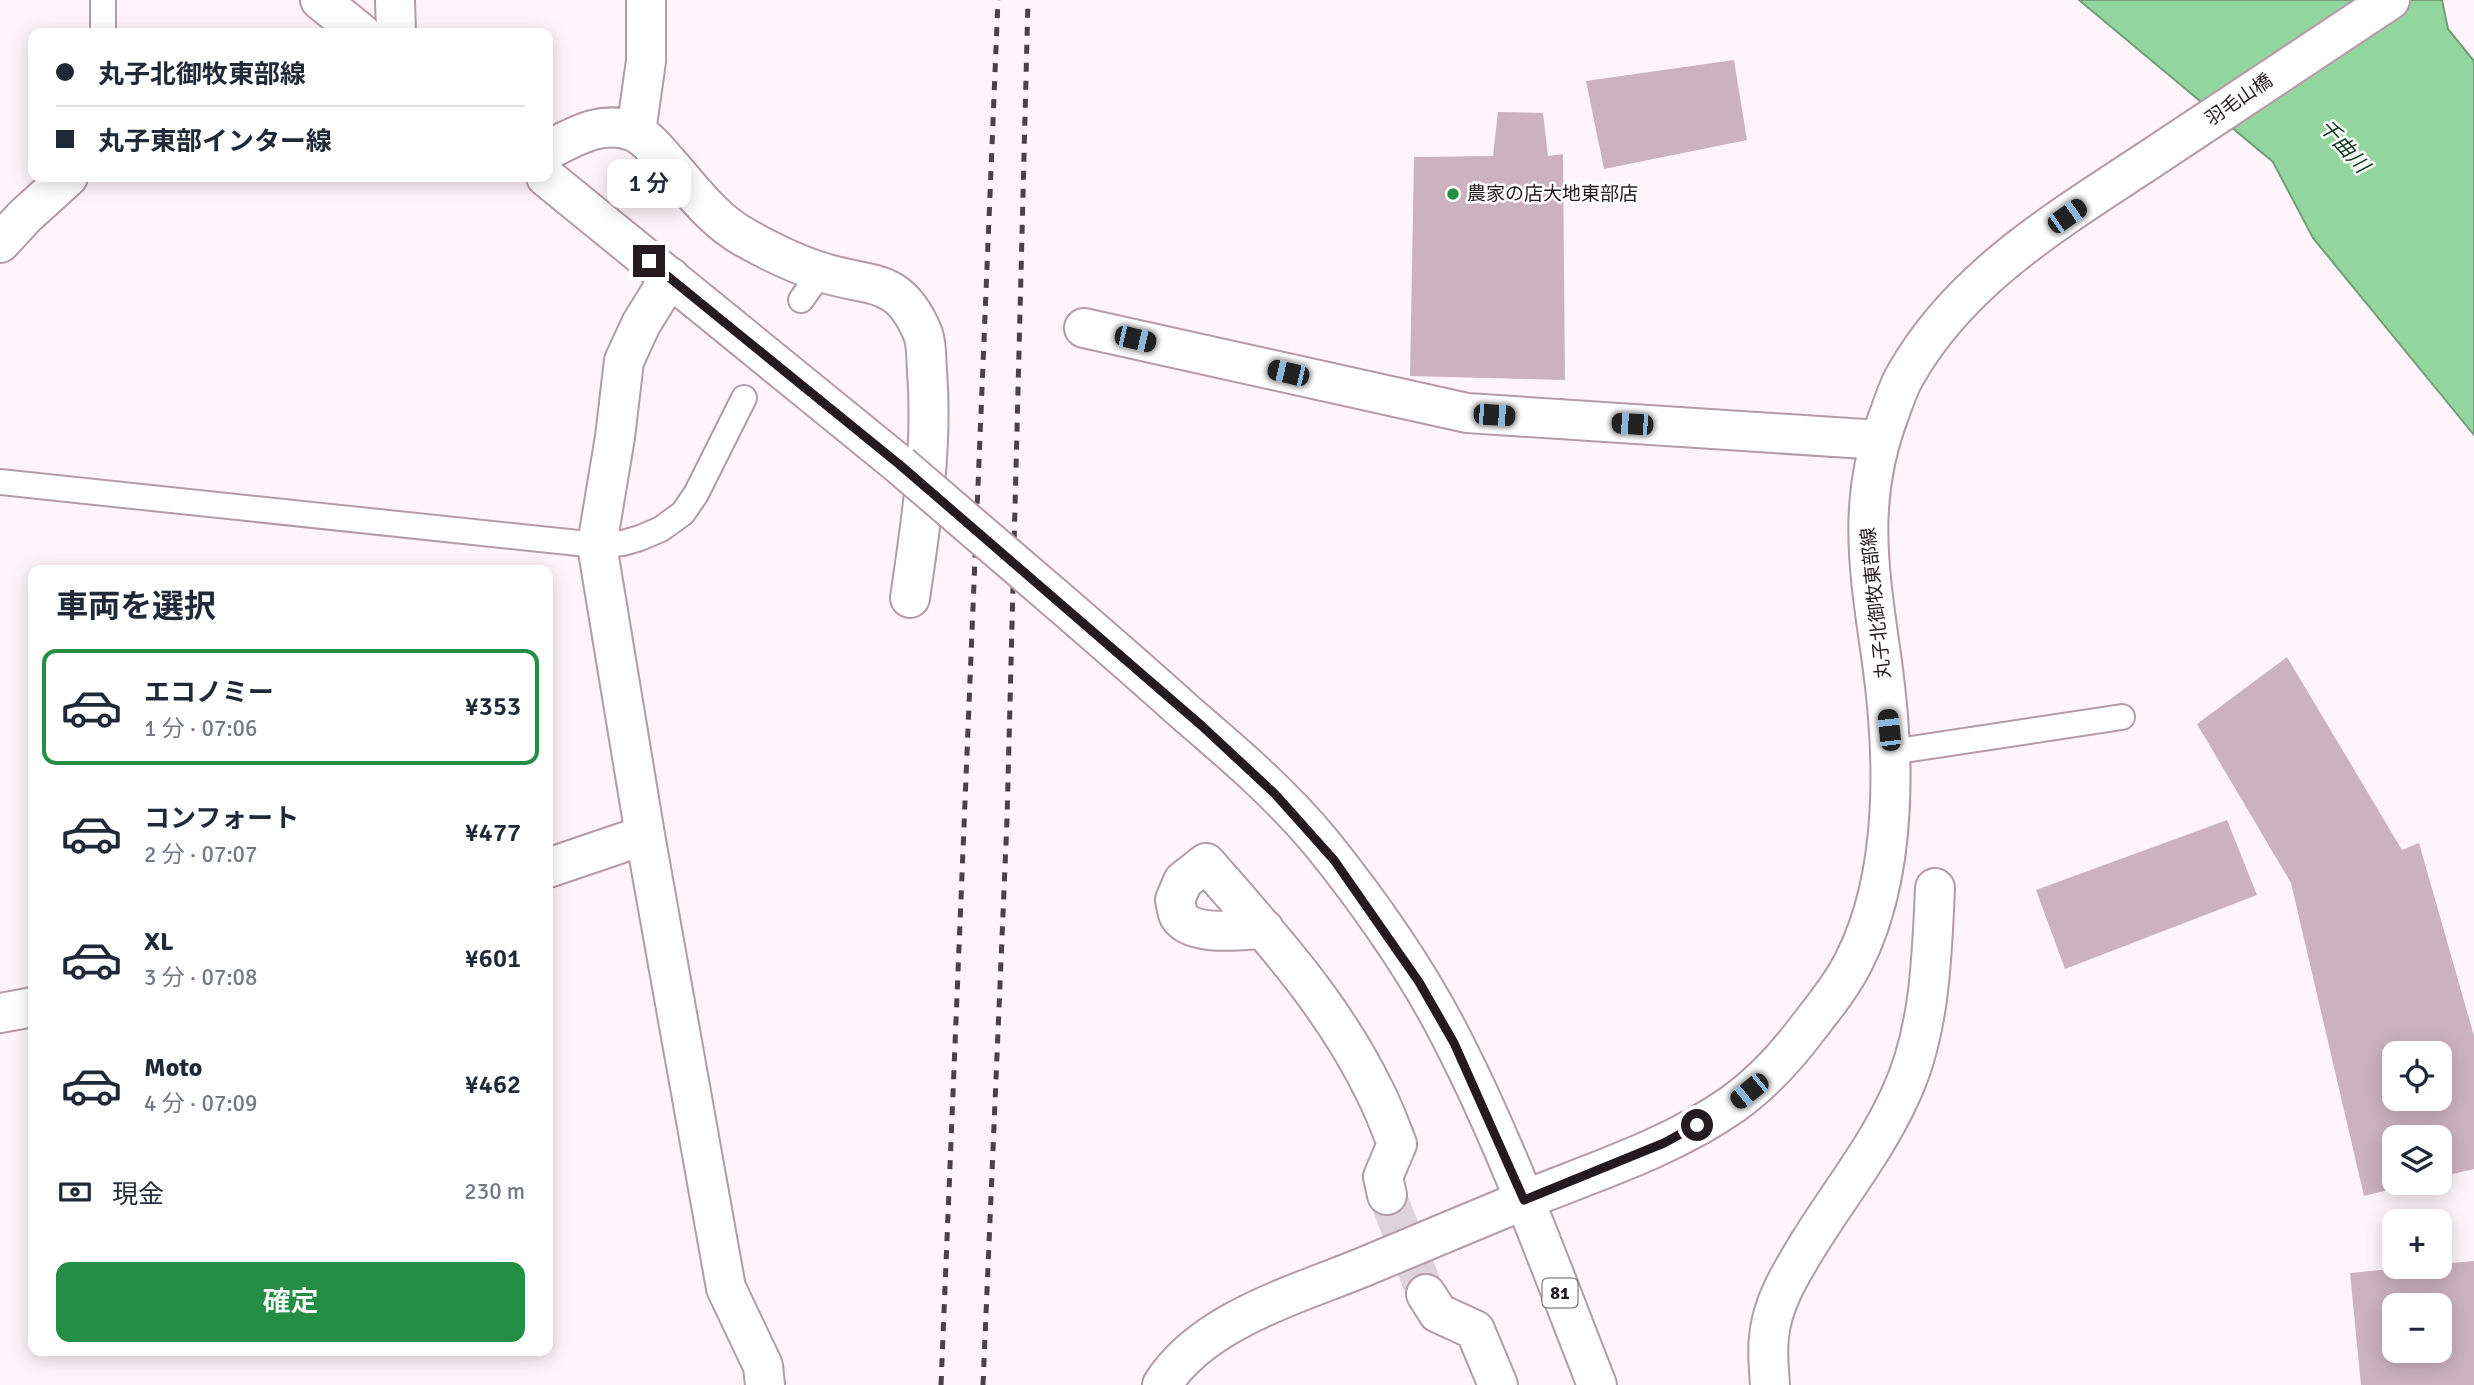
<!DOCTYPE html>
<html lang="ja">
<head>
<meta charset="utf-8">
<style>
  body { margin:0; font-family:Signika,"Noto Sans JP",sans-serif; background:#f6f6f7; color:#1f2937; height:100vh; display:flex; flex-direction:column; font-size:26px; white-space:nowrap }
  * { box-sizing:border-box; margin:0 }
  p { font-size:23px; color:#747a83 }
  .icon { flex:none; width:38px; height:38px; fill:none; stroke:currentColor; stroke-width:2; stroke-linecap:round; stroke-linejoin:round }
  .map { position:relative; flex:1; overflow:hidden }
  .sheet { position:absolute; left:28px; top:565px; width:525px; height:791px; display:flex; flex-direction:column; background:#fff; border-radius:14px; box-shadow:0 4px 18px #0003 }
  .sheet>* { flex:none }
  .guide { position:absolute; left:28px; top:28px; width:525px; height:154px; border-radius:14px; box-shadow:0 4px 18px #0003; display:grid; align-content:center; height:154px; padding:0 28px; background:#fff }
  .fabs { position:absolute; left:2382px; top:1041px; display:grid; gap:14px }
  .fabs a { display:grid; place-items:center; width:70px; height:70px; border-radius:14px; background:#fff; box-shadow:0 4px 18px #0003; font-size:35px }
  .end { position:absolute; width:32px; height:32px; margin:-16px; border:9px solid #241a1f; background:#fff; box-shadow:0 0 0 4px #fff }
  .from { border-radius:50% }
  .bubble { position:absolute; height:49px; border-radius:14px; background:#fff; box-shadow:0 4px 18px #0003; font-size:23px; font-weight:600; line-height:49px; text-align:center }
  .car { position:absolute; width:21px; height:42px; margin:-21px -10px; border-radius:9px; box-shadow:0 0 5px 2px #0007; background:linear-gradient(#222 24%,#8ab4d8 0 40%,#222 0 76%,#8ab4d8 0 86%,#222 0) }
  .guide b { display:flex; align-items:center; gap:24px; height:66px; font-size:26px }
  .guide b+b { border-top:2px solid #e0e1e3 }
  .guide i { width:18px; height:18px; background:#1f2937 }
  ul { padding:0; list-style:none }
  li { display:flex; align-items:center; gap:21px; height:116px; margin:0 14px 10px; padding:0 14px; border:4px solid transparent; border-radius:14px }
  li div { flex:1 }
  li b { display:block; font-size:26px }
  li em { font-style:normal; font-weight:600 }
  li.active { border-color:#248e45 }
  li>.icon { width:63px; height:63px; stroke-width:1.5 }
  h2 { padding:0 28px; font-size:32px; line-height:84px }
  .pay { display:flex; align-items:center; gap:18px; height:77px; padding:0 28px; font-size:26px }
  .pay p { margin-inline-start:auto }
  .action { display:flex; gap:14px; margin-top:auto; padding:14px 28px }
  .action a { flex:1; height:80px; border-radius:14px; background:#248e45; color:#fff; font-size:28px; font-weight:600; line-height:80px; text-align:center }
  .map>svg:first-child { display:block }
  .water { fill:#93d69f; stroke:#729e79; stroke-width:2 }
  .building { fill:#ccb2bf; fill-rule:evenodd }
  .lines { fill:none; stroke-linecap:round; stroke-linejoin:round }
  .minor-tunnel { stroke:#ded3d8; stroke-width:38; stroke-dasharray:38 19; stroke-linecap:butt }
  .service-casing { stroke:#b49ba7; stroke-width:28 }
  .minor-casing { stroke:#b49ba7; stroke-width:42 }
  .tertiary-casing { stroke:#b49ba7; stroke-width:42 }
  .secondary-casing { stroke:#b49ba7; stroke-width:42 }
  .primary-casing { stroke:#b49ba7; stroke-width:42 }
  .service { stroke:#fff; stroke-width:24 }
  .minor { stroke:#fff; stroke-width:38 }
  .tertiary { stroke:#fff; stroke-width:38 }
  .secondary { stroke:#fff; stroke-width:38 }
  .primary { stroke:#fff; stroke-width:38 }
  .rail { stroke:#4b4146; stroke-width:5; stroke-dasharray:9 9; stroke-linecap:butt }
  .primary-bridge-casing { stroke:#b49ba7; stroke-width:42; stroke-linecap:butt }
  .primary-bridge { stroke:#fff; stroke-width:38 }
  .route { stroke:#241a1f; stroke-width:9 }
  .poi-dot { fill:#248e45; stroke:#fff; stroke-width:2.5 }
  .labels { text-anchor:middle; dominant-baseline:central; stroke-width:5; stroke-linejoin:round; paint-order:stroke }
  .shield { fill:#fff; stroke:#665f62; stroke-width:2 }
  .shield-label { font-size:18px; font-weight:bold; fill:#241a1f }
  .street-label { font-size:19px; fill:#241a1f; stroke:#fff }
  .poi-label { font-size:19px; fill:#241a1f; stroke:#fff; text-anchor:start }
  .water-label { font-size:21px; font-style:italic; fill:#0d3e1c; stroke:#fff }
</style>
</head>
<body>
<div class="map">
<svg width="2474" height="1385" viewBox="0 0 2474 1385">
  <rect width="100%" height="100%" fill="#fff4f9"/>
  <path class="water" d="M 2079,0 L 2442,0 L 2448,29 L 2474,61 L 2474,435 L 2313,238 L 2273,162 Z"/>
  <path class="building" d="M 1734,60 L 1747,140 L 1604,169 L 1586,81 Z
    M 1498,112 L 1543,113 L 1548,156 L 1563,154 L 1565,380 L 1410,376 L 1414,157 L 1493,156 Z
    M 2287,657 L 2402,850 L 2419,843 L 2474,1036 L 2474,1169 L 2440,1177 L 2440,1138 L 2394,1138 L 2394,1183 L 2412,1184 L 2364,1196 L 2291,883 L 2197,724 ZM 2394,1054 L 2440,1054 L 2440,1099 L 2394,1099 Z
    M 2227,820 L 2257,895 L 2065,969 L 2036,890 Z
    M 2474,1261 L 2474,1385 L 2361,1385 L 2350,1273 L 2412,1267 L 2440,1267 L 2440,1264 ZM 2394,1306 L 2440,1306 L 2440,1351 L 2394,1351 Z"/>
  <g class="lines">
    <path class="minor-tunnel" d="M 1387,1195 L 1426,1294"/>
    <g class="service-casing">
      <path id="service" d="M 103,0 L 103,33
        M 801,300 L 821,272
        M 0,482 L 597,545 L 623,543 L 640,538 L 661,529 L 683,513 L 696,494 L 744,398
        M 1891,752 L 2122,717"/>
    </g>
    <g class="minor-casing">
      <path id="minor" d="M 395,0 L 396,33
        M 636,132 L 646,61 L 646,0
        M 548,150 C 576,136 601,120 632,131 C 646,136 658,152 668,163 C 691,189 713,220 744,237 C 767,250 795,264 821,272 C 870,288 899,275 923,334 C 927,345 926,359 927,371 C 933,447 921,523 910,598
        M 0,243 L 25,216 L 68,177
        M 670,277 L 641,324 L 624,361 L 615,437 L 597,545 L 645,835 L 726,1288 L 763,1366 L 765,1385
        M 1084,328 L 1467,413 L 1880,440
        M 548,868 L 645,835
        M 1264,929 C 1242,930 1192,937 1179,916 C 1177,912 1176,905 1175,900 L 1183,881 L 1206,863 C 1268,934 1333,1005 1374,1090 C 1383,1107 1390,1126 1397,1144 L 1383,1177 L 1387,1195
        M 0,1013 L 33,1007
        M 1426,1294 L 1438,1313 L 1475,1330 L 1498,1385
        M 1770,1385 C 1769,1369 1767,1353 1769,1337 C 1772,1303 1791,1273 1808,1245 C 1838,1196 1876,1149 1900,1096 C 1930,1033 1932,957 1935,888"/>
    </g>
    <g class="tertiary-casing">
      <path id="tertiary" d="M 1162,1385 C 1202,1321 1295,1295 1361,1268 C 1415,1245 1470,1223 1524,1200"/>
    </g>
    <g class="secondary-casing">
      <path id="secondary" d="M 1524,1200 C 1594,1172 1670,1148 1733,1104 C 1762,1083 1786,1057 1807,1029 C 1824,1007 1842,985 1854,961 C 1898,874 1895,756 1882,662 C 1869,571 1856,500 1890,412 C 1895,399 1899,385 1906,374 C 1964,272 2070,213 2164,150 C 2240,100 2315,50 2390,0"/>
    </g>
    <g class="primary-casing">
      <path id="primary" d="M 320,0 L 361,33
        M 546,177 L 900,465
        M 1055,598 C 1099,636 1143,674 1186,713 C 1234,754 1283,796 1323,845 C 1372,906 1419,973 1454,1043 C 1510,1153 1552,1271 1597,1385"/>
    </g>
    <use href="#service" class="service"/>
    <use href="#minor" class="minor"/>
    <use href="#tertiary" class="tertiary"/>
    <use href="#secondary" class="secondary"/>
    <use href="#primary" class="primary"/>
    <path class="rail" d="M 941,1385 L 998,0
      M 983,1385 L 1007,820 L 1028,0"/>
    <g class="primary-bridge-casing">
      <path id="primary-bridge" d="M 900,465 L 1055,598"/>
    </g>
    <use href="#primary-bridge" class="primary-bridge"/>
  </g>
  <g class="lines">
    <path class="route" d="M 649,261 L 900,465 L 1202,726 L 1275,794 L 1334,860 L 1419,982 L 1454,1043 L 1524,1200 L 1664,1143 L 1697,1125"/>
  </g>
  <circle class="poi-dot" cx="1453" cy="194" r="7"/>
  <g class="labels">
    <rect class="shield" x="1542.5" y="1278.5" width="35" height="29" rx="5"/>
    <g class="shield-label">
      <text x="1560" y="1293">81</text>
    </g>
    <g class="street-label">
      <text transform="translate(2239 100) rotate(-34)">羽毛山橋</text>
      <text transform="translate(1876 603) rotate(-96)">丸子北御牧東部線</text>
    </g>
    <g class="poi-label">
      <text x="1467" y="194">農家の店大地東部店</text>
    </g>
    <g class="water-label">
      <text transform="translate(2344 146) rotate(48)">千曲川</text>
    </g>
  </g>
</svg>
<div class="fabs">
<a><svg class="icon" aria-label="locate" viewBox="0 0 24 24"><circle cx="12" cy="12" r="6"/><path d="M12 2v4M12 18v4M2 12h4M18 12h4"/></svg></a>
<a><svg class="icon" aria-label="layers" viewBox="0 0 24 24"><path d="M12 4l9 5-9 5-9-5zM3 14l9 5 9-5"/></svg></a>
<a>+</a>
<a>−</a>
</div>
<i class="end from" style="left:1697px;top:1125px"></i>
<i class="end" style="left:649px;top:261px"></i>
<div class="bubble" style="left:607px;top:159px;width:84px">1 分</div>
<i class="car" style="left:2067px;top:216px;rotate:55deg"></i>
<i class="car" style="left:1135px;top:339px;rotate:103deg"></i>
<i class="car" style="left:1288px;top:373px;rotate:283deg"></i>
<i class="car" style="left:1494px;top:415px;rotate:94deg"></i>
<i class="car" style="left:1632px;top:424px;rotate:274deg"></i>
<i class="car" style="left:1889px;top:730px;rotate:354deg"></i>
<i class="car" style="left:1749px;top:1091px;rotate:231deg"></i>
<div class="guide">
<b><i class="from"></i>丸子北御牧東部線</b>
<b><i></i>丸子東部インター線</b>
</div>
<section class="sheet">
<h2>車両を選択</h2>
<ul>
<li class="active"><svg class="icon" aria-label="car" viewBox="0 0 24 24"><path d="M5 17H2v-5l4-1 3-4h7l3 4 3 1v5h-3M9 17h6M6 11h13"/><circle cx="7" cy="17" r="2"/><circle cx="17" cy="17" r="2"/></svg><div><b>エコノミー</b><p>1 分 · 07:06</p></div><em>¥353</em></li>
<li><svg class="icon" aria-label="car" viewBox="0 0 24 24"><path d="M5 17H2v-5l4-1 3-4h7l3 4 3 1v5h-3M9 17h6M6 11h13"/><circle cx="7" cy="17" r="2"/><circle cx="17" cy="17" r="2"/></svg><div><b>コンフォート</b><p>2 分 · 07:07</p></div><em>¥477</em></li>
<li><svg class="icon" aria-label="car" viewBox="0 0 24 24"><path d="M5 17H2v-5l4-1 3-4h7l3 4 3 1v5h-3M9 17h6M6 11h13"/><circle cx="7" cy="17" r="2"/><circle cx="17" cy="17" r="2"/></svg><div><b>XL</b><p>3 分 · 07:08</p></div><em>¥601</em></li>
<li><svg class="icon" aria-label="car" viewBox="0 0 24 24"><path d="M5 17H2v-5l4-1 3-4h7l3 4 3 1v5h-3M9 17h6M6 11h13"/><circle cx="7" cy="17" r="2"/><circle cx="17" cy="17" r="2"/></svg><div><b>Moto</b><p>4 分 · 07:09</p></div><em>¥462</em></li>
</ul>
<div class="pay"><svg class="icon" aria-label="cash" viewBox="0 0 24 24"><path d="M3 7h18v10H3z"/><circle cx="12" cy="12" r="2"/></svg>現金<p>230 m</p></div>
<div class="action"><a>確定</a></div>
</section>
</div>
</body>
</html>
